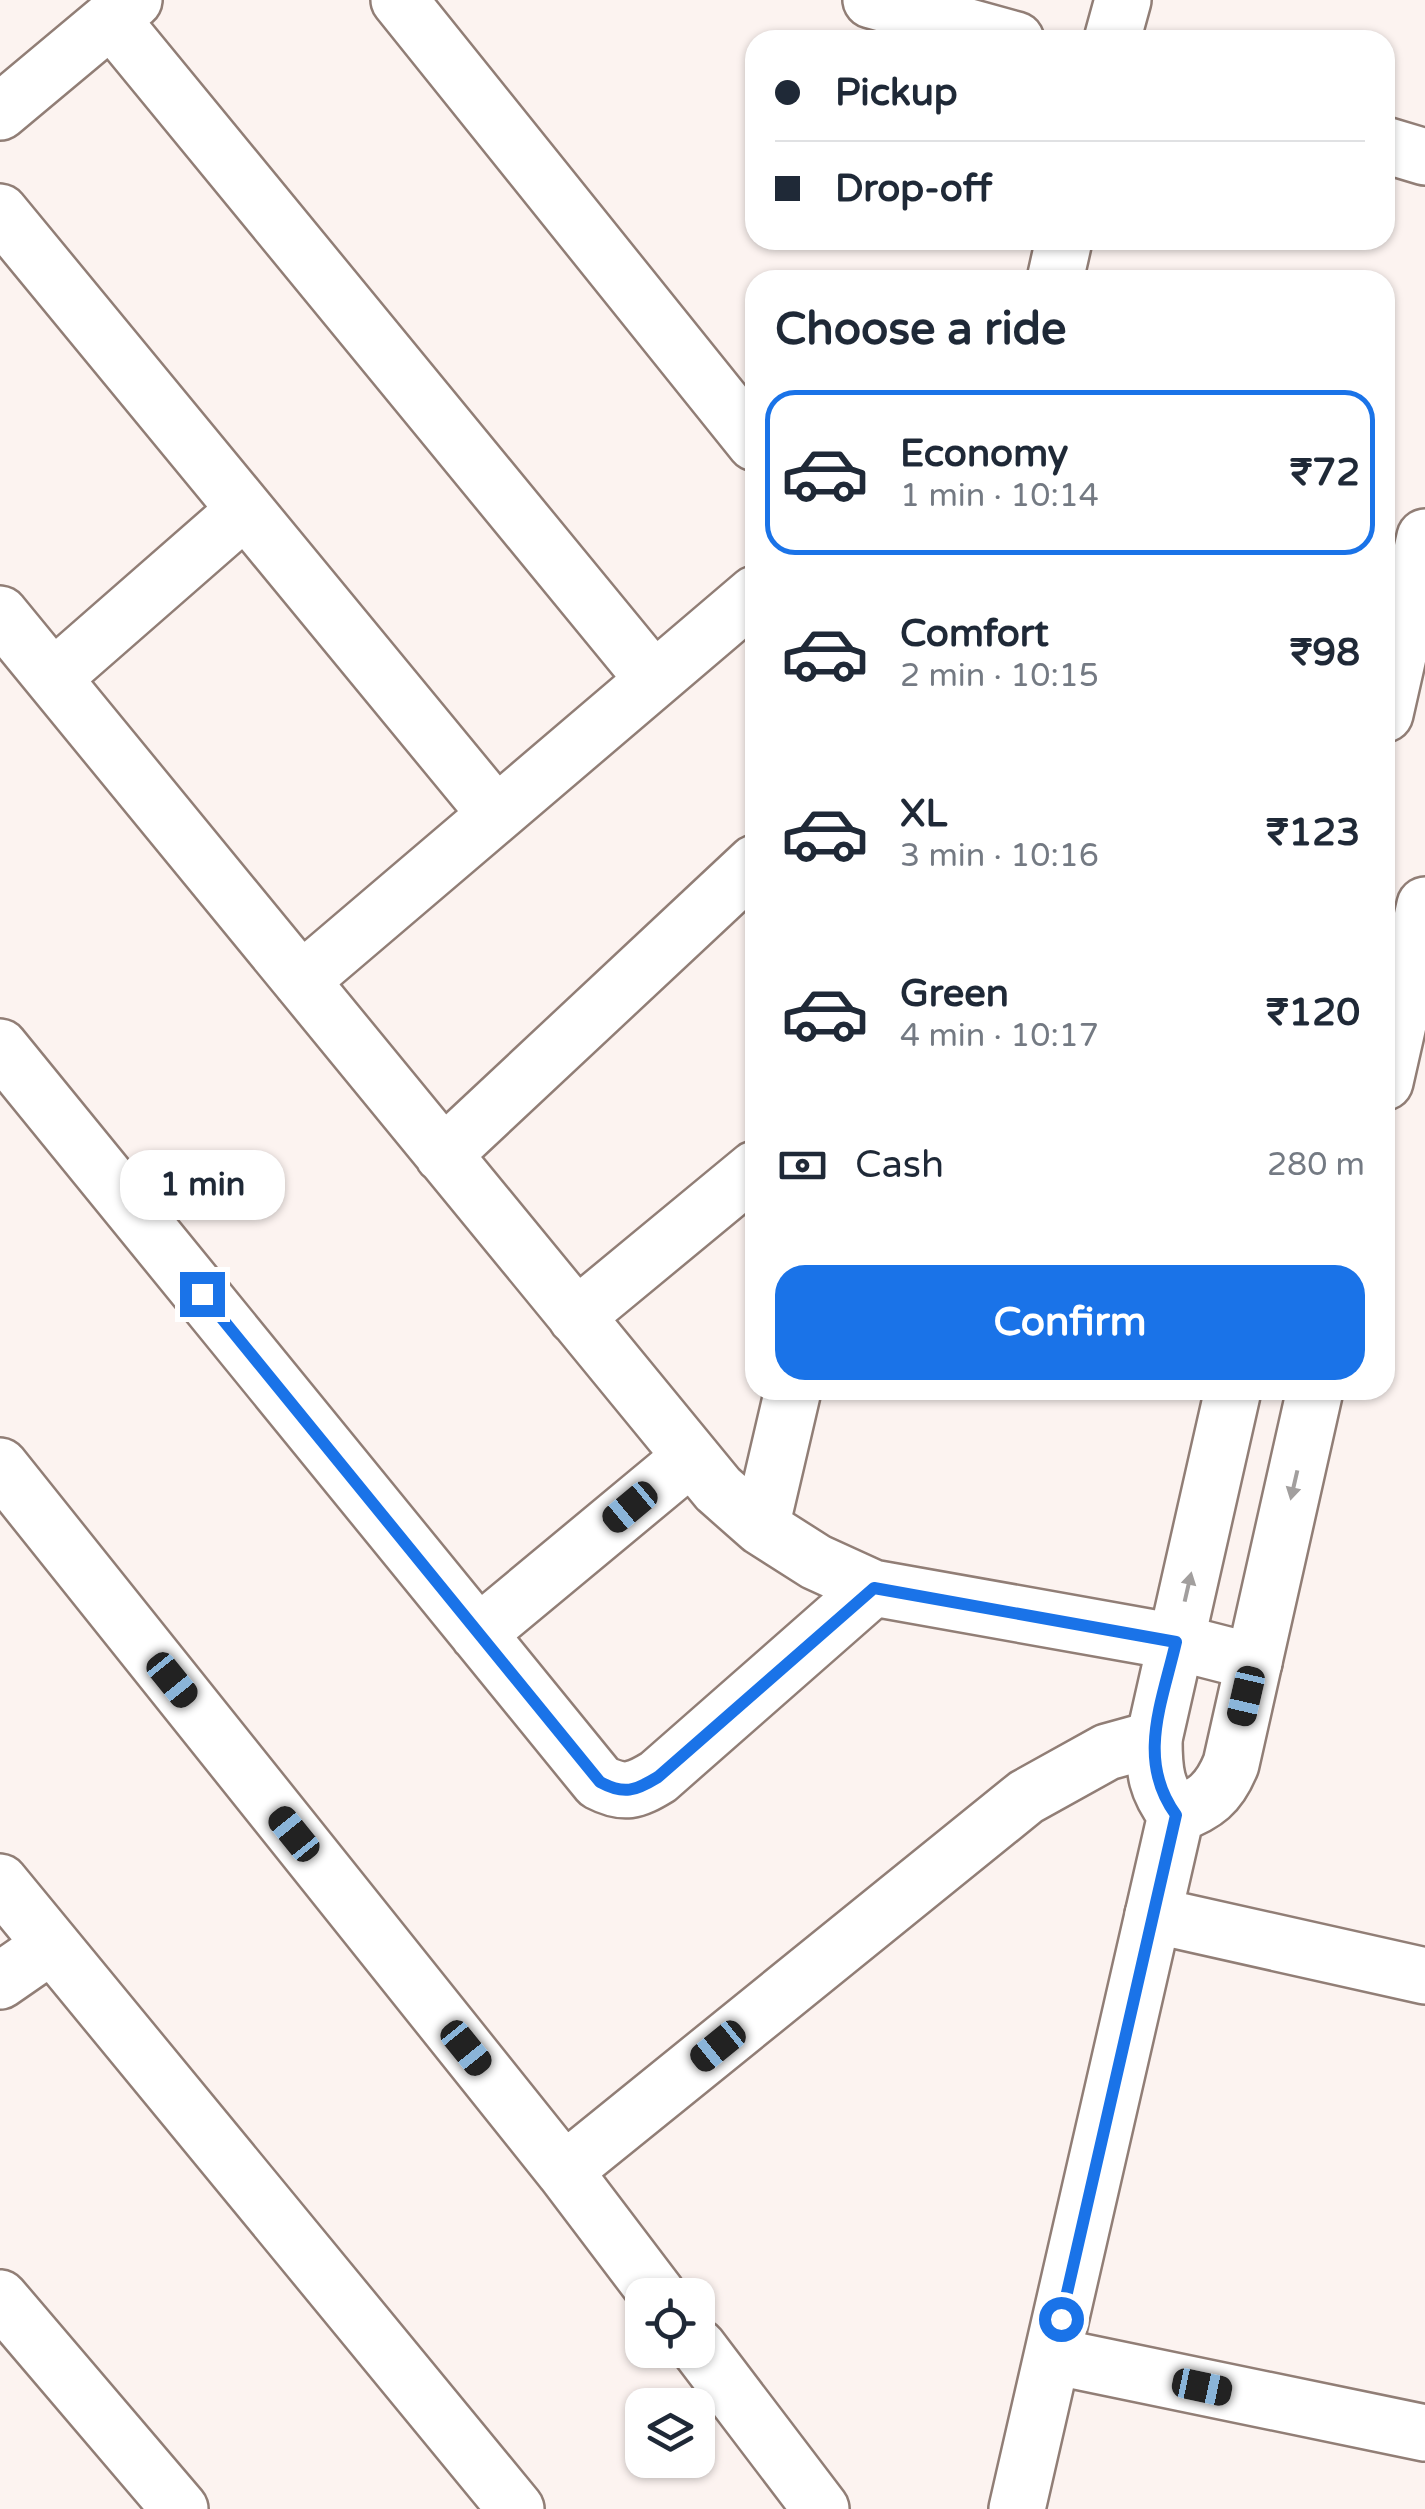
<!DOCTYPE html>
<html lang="en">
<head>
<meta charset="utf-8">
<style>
  body { margin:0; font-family:"Varela Round",sans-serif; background:#f2f2f3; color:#1f2937; height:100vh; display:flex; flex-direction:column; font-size:38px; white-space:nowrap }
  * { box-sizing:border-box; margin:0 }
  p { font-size:32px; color:#747a83 }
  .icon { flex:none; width:55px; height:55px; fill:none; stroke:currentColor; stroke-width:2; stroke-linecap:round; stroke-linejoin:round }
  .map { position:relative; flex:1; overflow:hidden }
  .panel { position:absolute; left:745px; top:270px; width:650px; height:1130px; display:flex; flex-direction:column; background:#fff; border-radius:30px; box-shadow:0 2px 8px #0004 }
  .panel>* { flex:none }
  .guide { position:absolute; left:745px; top:30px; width:650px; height:220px; border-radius:30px; box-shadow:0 2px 8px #0004; display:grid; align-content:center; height:220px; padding:0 30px; background:#fff }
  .tools { position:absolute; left:625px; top:2278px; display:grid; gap:20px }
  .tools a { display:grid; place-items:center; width:90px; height:90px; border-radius:20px; background:#fff; box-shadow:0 2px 8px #0004; font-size:50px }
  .end { position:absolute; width:45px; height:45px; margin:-22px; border:12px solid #1a73e8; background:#fff; box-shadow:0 0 0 5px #fff }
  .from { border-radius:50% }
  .bubble { position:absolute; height:70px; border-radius:30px; background:#fff; box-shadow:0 2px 8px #0004; font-size:32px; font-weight:700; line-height:70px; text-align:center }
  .car { position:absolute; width:30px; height:60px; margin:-30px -15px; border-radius:12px; box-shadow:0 0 8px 2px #0007; background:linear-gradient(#222 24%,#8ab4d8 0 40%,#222 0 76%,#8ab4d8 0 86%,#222 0) }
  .guide b { display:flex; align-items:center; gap:35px; height:95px; font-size:38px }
  .guide b+b { border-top:2px solid #e0e1e3 }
  .guide i { width:25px; height:25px; background:#1f2937 }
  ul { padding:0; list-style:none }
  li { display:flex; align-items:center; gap:30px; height:165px; margin:0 20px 15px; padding:0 10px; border:5px solid transparent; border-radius:30px }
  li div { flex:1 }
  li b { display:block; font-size:38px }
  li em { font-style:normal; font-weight:700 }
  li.active { border-color:#1a73e8 }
  li>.icon { width:90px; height:90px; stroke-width:1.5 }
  h2 { padding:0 30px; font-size:45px; line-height:120px }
  .pay { display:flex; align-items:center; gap:25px; height:110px; padding:0 30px; font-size:38px }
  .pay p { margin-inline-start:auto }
  .primary-button { display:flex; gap:20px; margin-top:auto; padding:20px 30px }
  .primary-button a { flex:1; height:115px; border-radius:30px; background:#1a73e8; color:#fff; font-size:40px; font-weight:700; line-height:115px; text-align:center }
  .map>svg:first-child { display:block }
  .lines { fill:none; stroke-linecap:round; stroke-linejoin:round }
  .minor-casing { stroke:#917e76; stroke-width:60 }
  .major-casing { stroke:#917e76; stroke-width:60 }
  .minor { stroke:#fff; stroke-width:55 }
  .major { stroke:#fff; stroke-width:55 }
  .oneway { fill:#a29f9e }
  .route { stroke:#1a73e8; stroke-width:12 }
</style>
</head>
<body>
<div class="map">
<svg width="1425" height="2509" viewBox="0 0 1425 2509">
  <rect width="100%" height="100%" fill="#fcf3f0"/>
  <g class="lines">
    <g class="minor-casing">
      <path id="minor" d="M 399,0 L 755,443
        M 871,0 L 1016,40
        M 111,19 L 654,680
        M 1112,40 L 1123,0
        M 0,112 L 134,0
        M 1385,145 L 1425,157
        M 0,212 L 496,814
        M 1055,280 L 1064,240
        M 0,614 L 718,1489 L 761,1527 L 816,1562 L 873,1588 L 1176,1642 L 1254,1662
        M 53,678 L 245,510
        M 301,981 L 755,594
        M 0,1047 L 599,1782 C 624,1795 635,1791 658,1777 L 873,1588
        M 443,1155 L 755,863
        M 576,1317 L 755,1169
        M 0,1466 L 564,2171 L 658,2295
        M 761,1527 L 793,1390
        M 478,1634 L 691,1457
        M 0,1882 L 516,2509
        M 1153,1915 L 1425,1976
        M 0,1981 L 52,1945
        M 564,2171 L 1026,1797 L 1107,1752 L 1154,1739
        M 0,2298 L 180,2509
        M 698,2347 L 821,2509
        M 1053,2356 L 1425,2433"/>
    </g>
    <g class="major-casing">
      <path id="major" d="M 1385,714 L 1425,537
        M 1385,1082 L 1425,905
        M 1176,1815 C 1205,1804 1219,1794 1231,1764 L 1315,1390
        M 1017,2509 L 1176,1815 C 1156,1788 1154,1773 1154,1739 L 1233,1390"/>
    </g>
    <use href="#minor" class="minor"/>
    <use href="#major" class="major"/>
  </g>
  <defs><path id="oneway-solid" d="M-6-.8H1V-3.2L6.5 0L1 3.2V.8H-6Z" transform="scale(2.5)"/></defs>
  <g class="oneway">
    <use href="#oneway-solid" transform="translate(1294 1485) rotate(103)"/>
    <use href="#oneway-solid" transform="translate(1188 1587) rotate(-77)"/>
  </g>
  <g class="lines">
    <path class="route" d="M 202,1294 L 600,1782 C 624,1795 635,1791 658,1777 L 874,1588 L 1176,1642 C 1162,1703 1136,1760 1176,1815 L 1061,2319"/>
  </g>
</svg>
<div class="tools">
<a><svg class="icon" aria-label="locate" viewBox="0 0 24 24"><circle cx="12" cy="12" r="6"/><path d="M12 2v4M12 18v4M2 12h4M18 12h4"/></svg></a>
<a><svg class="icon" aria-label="layers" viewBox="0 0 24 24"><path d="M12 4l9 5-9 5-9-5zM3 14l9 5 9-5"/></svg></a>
</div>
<i class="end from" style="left:1061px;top:2319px"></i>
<i class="end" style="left:202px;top:1294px"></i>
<div class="bubble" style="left:120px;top:1150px;width:165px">1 min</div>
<i class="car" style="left:630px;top:1507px;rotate:230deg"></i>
<i class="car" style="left:172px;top:1680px;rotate:141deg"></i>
<i class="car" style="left:1246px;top:1696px;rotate:193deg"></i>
<i class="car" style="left:294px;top:1834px;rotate:321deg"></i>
<i class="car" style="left:718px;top:2046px;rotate:231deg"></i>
<i class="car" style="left:466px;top:2048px;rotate:141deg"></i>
<i class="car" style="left:1202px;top:2387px;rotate:102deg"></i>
<div class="guide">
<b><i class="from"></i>Pickup</b>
<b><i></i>Drop-off</b>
</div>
<section class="panel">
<h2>Choose a ride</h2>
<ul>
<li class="active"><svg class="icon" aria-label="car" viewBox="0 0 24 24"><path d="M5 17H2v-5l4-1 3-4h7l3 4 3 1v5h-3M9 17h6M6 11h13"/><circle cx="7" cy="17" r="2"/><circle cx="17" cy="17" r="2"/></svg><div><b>Economy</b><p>1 min · 10:14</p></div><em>₹72</em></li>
<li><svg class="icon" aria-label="car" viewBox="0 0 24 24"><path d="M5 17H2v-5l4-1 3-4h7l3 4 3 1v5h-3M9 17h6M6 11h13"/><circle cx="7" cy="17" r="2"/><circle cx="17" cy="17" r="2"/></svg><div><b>Comfort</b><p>2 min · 10:15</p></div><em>₹98</em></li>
<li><svg class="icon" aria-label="car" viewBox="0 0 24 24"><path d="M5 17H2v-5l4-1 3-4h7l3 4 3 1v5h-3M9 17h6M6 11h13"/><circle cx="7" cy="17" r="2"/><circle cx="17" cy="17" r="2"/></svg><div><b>XL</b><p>3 min · 10:16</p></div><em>₹123</em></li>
<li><svg class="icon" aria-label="car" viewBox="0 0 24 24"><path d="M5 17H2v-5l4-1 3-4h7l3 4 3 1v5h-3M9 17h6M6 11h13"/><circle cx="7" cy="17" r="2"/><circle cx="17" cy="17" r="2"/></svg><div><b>Green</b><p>4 min · 10:17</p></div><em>₹120</em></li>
</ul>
<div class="pay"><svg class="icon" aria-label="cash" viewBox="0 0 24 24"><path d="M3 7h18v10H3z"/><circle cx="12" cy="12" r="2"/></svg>Cash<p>280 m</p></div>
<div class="primary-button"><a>Confirm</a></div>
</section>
</div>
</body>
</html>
